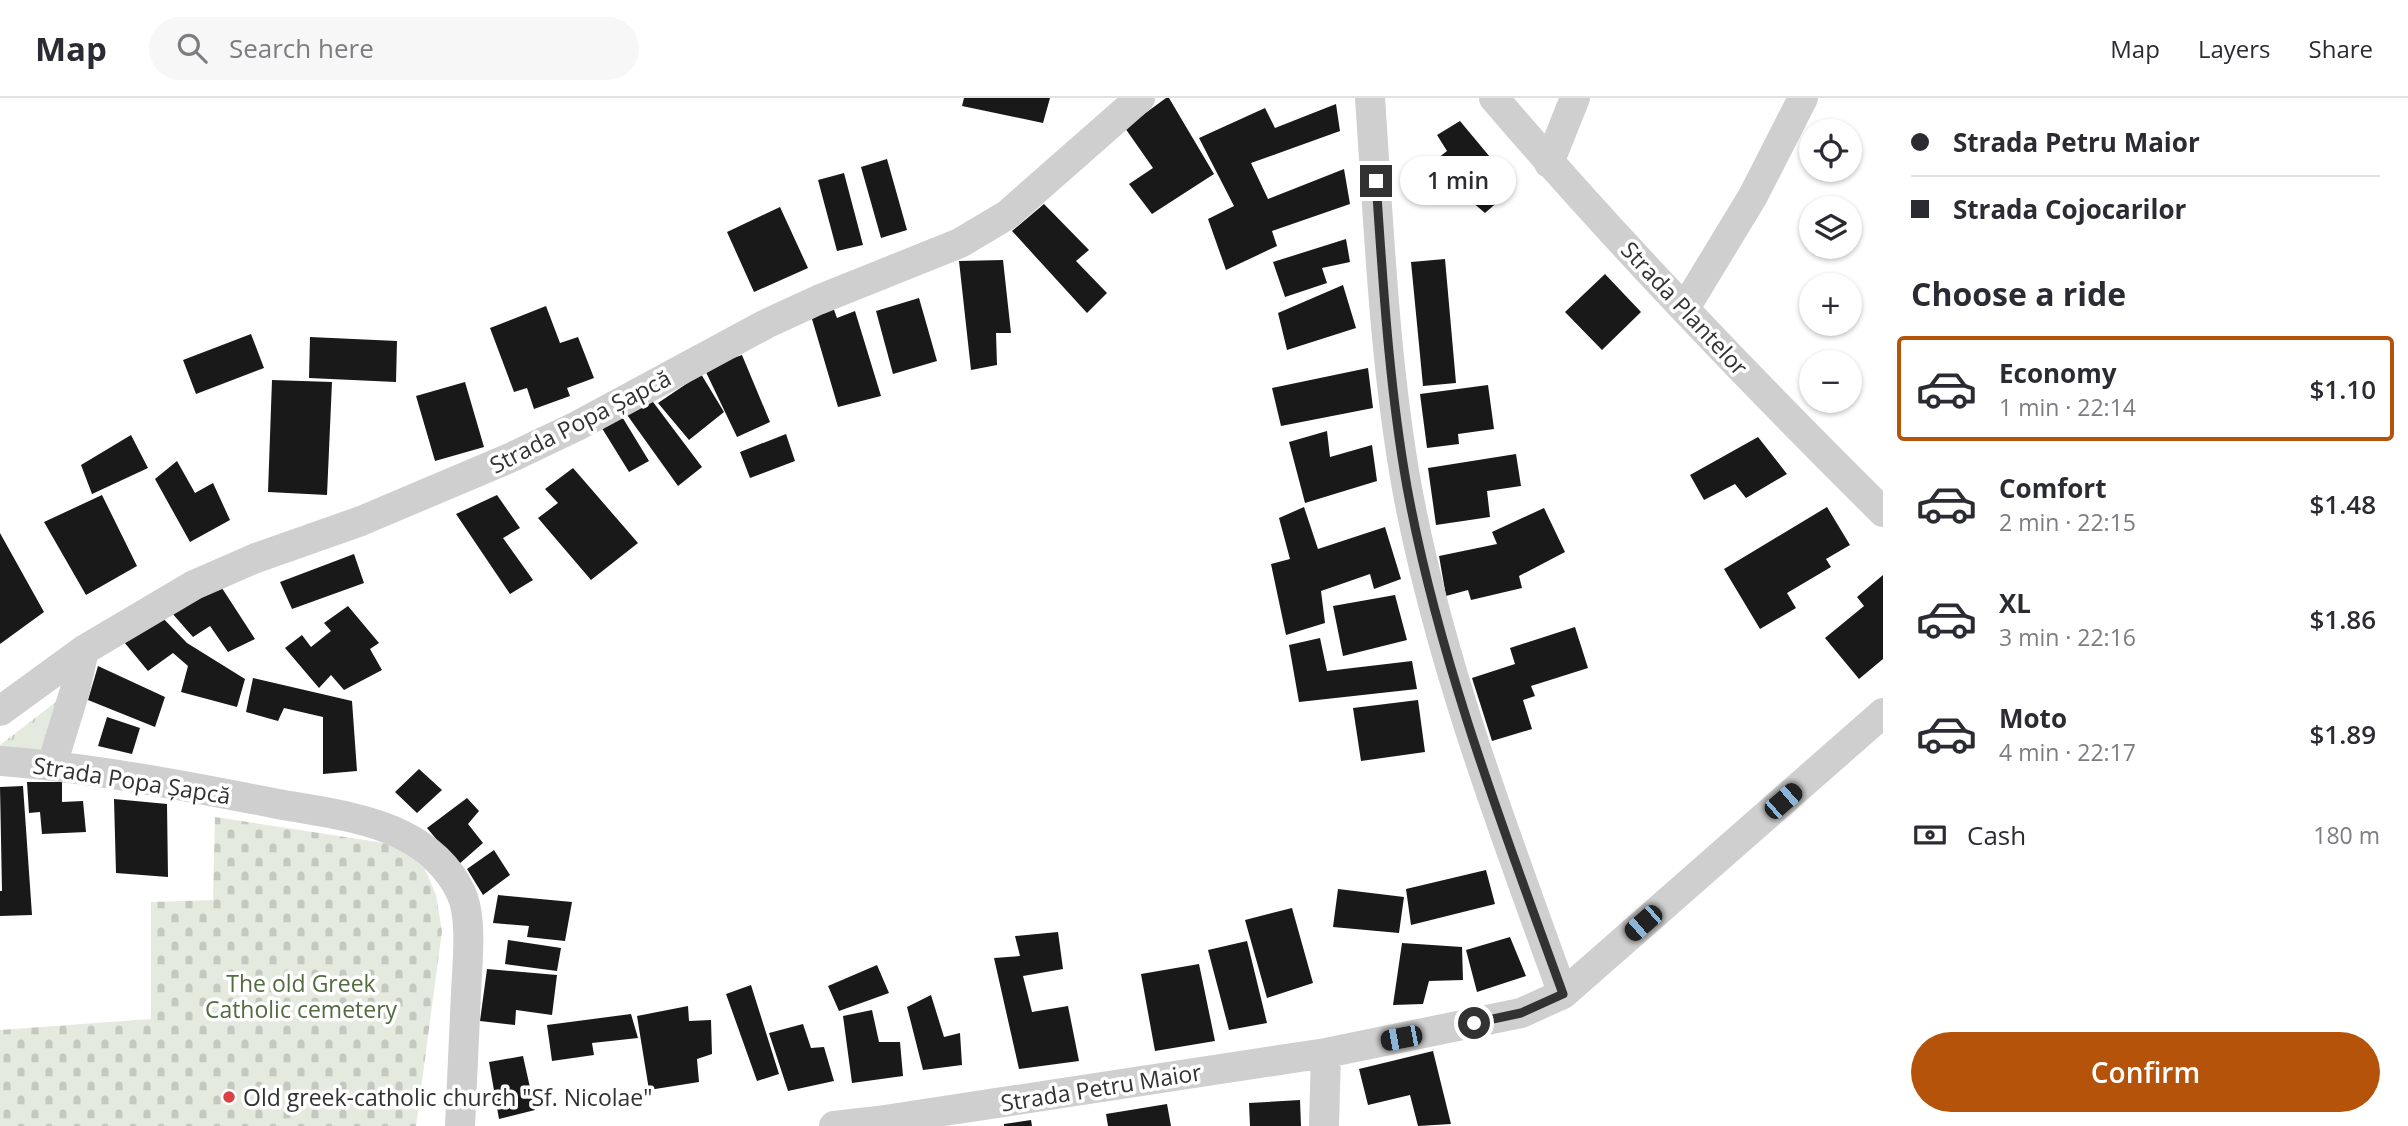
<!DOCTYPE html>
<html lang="en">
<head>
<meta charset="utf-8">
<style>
  body { margin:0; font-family:"Open Sans",sans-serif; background:#f7f7f7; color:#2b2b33; height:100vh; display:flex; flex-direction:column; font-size:26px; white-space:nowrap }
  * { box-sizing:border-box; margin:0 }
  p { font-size:23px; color:#7c7c81 }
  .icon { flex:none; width:38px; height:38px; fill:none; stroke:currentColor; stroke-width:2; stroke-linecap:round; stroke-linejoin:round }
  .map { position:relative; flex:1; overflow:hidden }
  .sheet { display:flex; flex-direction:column; background:#fff; width:525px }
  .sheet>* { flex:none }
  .banner { display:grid; align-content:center; height:154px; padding:0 28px; background:#fff }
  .buttons { position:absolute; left:1799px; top:21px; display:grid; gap:14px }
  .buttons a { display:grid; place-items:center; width:63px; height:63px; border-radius:50%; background:#fff; box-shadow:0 2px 5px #0004; font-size:35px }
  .end { position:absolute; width:32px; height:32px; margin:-16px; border:9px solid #323232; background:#fff; box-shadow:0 0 0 4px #fff }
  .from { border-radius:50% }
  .bubble { position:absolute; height:49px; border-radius:24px; background:#fff; box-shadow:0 2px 5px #0004; font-size:23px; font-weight:600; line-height:49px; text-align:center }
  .car { position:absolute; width:21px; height:42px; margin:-21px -10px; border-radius:9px; box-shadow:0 0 5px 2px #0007; background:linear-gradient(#222 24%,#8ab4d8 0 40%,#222 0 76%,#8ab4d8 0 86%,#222 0) }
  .banner b { display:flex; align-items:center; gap:24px; height:66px; font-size:26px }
  .banner b+b { border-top:2px solid #e1e1e2 }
  .banner i { width:18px; height:18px; background:#2b2b33 }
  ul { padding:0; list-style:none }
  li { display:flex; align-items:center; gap:21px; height:105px; margin:0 14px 10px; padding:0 14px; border:4px solid transparent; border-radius:7px }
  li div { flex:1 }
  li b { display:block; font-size:26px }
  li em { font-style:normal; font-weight:600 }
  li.current { border-color:#b45309 }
  li>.icon { width:63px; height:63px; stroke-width:1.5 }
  h2 { padding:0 28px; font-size:32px; line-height:84px }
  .pay { display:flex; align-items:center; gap:18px; height:77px; padding:0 28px; font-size:26px }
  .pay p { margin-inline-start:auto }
  .primary-button { display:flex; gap:14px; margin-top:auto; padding:14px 28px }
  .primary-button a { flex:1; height:80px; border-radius:42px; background:#b45309; color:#fff; font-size:28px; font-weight:600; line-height:80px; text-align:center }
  header { display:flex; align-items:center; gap:42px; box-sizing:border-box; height:98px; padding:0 35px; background:#fff; border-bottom:2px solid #e1e1e2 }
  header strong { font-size:33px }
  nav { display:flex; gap:38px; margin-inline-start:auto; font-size:24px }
  .search { width:490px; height:63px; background:#f7f7f7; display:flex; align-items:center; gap:18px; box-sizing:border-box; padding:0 24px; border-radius:38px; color:#7c7c81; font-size:26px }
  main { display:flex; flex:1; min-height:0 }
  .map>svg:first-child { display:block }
  .grass { fill:url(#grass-tufts) }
  .cemetery { fill:url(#cemetery-stones) }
  .building { fill:#191919 }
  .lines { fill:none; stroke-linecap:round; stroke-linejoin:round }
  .minor { stroke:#cfcfcf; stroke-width:30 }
  .route { stroke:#323232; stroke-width:9 }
  .poi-dot { fill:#da4248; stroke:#fff; stroke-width:2.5 }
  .labels { text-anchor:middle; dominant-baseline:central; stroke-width:7; stroke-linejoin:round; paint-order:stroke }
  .street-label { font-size:23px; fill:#323232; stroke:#fff }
  .park-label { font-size:23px; fill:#536b41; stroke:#fff }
  .poi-label { font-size:23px; fill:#323232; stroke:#fff; text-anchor:start }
</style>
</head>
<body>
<header>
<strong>Map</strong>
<div class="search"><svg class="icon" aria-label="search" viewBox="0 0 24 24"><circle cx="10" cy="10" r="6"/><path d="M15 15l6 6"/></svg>Search here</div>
<nav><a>Map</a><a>Layers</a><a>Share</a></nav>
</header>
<main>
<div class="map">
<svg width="1883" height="1028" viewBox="0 0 1883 1028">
  <defs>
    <pattern id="grass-tufts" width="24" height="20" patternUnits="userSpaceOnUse" patternTransform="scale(1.75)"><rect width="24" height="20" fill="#e4eade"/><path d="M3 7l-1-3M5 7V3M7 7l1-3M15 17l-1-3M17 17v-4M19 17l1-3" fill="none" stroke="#c4c9bf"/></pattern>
    <pattern id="cemetery-stones" width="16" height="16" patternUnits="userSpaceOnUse" patternTransform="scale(1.75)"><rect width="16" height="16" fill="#e4eade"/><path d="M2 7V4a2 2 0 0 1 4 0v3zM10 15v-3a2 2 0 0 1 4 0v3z" fill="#c4c9bf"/></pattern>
  </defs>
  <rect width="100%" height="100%" fill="#fff"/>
  <path class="grass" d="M 65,597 L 45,658 L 0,654 L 0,647 Z"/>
  <path class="cemetery" d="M 215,719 L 397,747 L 425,771 L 436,797 L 442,833 L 416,1028 L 0,1028 L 0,932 L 151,921 L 151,804 L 213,802 Z"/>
  <path class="building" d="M 964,0 L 1050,0 L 1043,25 L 962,8 Z
    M 1166,0 L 1169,0 L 1214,76 L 1152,116 L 1129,86 L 1153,70 L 1125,30 Z
    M 1336,6 L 1340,33 L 1251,65 L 1268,101 L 1344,71 L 1350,106 L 1272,133 L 1277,148 L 1226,172 L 1208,121 L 1234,108 L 1199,40 L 1265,10 L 1275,30 Z
    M 1460,23 L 1515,89 L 1485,115 L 1465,98 L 1455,107 L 1424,71 L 1447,53 L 1437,37 Z
    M 887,61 L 907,132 L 881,140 L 861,69 Z
    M 844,75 L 863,147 L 837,153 L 818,82 Z
    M 1044,106 L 1089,152 L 1076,163 L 1107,195 L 1087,215 L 1012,133 Z
    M 780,109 L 808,170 L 754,194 L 727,134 Z
    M 1346,141 L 1350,164 L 1322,170 L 1327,185 L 1285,199 L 1273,164 Z
    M 1445,161 L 1456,285 L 1423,288 L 1411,164 Z
    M 1003,162 L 1011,235 L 996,235 L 997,267 L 971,272 L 959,163 Z
    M 1605,176 L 1641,214 L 1602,252 L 1565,214 Z
    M 1343,187 L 1356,230 L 1287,252 L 1278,215 Z
    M 919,200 L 937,263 L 893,276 L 876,213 Z
    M 546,208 L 560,245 L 578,239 L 594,280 L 567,290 L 570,298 L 534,311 L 527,290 L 514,294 L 490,230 Z
    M 833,209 L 837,220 L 855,213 L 881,298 L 838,309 L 812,221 Z
    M 251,236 L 264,270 L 196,296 L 183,262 Z
    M 310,239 L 397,243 L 396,284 L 309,280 Z
    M 742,257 L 770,324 L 737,339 L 704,270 Z
    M 1368,270 L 1373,310 L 1281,328 L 1272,290 Z
    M 701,276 L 724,314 L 689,342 L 658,305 Z
    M 272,282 L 332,284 L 327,397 L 268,394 Z
    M 465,284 L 484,349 L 435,363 L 416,298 Z
    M 1488,287 L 1494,331 L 1458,336 L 1459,346 L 1427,350 L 1420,296 Z
    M 650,300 L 702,369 L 678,388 L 625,314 Z
    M 621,317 L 649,363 L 629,374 L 600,327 Z
    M 1327,333 L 1330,359 L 1372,347 L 1377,383 L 1305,405 L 1289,344 Z
    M 786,336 L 795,363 L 750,380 L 740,354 Z
    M 131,337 L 148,370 L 92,396 L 81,367 Z
    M 1758,339 L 1787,376 L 1746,400 L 1735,386 L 1704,402 L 1690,377 Z
    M 1516,356 L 1521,388 L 1487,393 L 1490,419 L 1436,427 L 1428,370 Z
    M 177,363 L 195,395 L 213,385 L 230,422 L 190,444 L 155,381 Z
    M 573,370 L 638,445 L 591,482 L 538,420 L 558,405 L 545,391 Z
    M 102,397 L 137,468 L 86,497 L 44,424 Z
    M 497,397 L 520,430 L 503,440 L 533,482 L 510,496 L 456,416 Z
    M 1304,409 L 1318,451 L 1385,429 L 1401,481 L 1374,491 L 1370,476 L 1321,493 L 1325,525 L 1286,537 L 1271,466 L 1290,461 L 1279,420 Z
    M 1827,409 L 1850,447 L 1826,461 L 1831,469 L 1787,495 L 1796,510 L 1760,531 L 1724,471 Z
    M 1544,410 L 1565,454 L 1519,478 L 1522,490 L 1471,502 L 1468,492 L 1446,498 L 1439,458 L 1497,446 L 1492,434 Z
    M 0,435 L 44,514 L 0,546 Z
    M 354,456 L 364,485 L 292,511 L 280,484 Z
    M 1883,477 L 1883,561 L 1859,581 L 1825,540 L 1864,508 L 1857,499 Z
    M 220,487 L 255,541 L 228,554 L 210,528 L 193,539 L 171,514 Z
    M 1395,497 L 1407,542 L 1343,558 L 1333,508 Z
    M 348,508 L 379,545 L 370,551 L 382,572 L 344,592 L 331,577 L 319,590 L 285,550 L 302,537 L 311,549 L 331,533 L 324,525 Z
    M 158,515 L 187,545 L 245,581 L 237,609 L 181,594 L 188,568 L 173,555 L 148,573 L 119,538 Z
    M 1575,529 L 1588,570 L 1531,588 L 1535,598 L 1523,602 L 1532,631 L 1492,643 L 1472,580 L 1515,566 L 1510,550 Z
    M 1320,540 L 1327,573 L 1412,563 L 1417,591 L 1299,604 L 1289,547 Z
    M 98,568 L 165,599 L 155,629 L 88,602 Z
    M 253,580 L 352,603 L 357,673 L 323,676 L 323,619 L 284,610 L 278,623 L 246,614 Z
    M 1418,602 L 1425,654 L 1361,663 L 1353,610 Z
    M 107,619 L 140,630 L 132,656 L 98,648 Z
    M 419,671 L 442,692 L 417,715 L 395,694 Z
    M 27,684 L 62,684 L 62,704 L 83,703 L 86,734 L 42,736 L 40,714 L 29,715 Z
    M 23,688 L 32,817 L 0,818 L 0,793 L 2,793 L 0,689 Z
    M 467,700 L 479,713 L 468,726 L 483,745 L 458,767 L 427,730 Z
    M 114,701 L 167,706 L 168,779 L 116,775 Z
    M 494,752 L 510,777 L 483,797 L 467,771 Z
    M 1486,772 L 1495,806 L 1411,827 L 1406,791 Z
    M 1338,791 L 1404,799 L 1399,835 L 1333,829 Z
    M 498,797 L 572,804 L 565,843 L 527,839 L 529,828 L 493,825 Z
    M 1292,810 L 1313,885 L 1267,900 L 1245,822 Z
    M 1058,834 L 1063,871 L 1023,878 L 1032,914 L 1068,908 L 1079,963 L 1019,971 L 994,860 L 1020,858 L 1015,838 Z
    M 1510,839 L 1526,878 L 1477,894 L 1466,852 Z
    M 508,842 L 561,850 L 557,873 L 505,866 Z
    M 1247,843 L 1267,925 L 1229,932 L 1208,852 Z
    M 1402,845 L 1462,849 L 1463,882 L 1429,883 L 1423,906 L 1393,907 Z
    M 1199,866 L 1215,943 L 1155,953 L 1141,876 Z
    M 877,867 L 889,895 L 839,913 L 828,888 Z
    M 487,871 L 557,877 L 552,917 L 516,912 L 515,927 L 480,923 Z
    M 751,887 L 779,976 L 757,983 L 726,896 Z
    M 931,897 L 944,939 L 960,935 L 962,967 L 923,972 L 907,909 Z
    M 688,908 L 689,923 L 711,922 L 712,956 L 697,961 L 699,984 L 649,992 L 637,918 Z
    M 872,912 L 879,944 L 900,944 L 903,978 L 852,985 L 843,918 Z
    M 631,916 L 638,940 L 592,945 L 594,957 L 552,963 L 547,927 Z
    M 803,926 L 811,950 L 824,949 L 834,983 L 788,993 L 769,935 Z
    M 1433,953 L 1451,1026 L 1418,1028 L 1410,997 L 1368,1007 L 1359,971 Z
    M 523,958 L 535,1012 L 499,1021 L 489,964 Z
    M 1300,1002 L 1301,1028 L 1250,1028 L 1249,1005 Z
    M 1167,1006 L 1171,1028 L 1108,1028 L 1106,1016 Z
    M 1031,1022 L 1032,1028 L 1004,1028 L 1004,1026 Z"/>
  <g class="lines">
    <path class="minor" d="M 1370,0 C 1379,130 1384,262 1407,390 C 1439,563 1503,731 1563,896
      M 1494,0 C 1617,144 1749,281 1883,414
      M 1549,65 L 1575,0
      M 1685,210 L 1753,98 L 1803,0
      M 0,613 L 84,552 L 194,487 L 256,460 L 361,423 L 512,359 L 577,328 L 766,226 L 818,202 L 960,145 L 1007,117 L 1140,0
      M 0,663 C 93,670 186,688 278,706 C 317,713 367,719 402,737 C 427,749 450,770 461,795 C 473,820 467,868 466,895 C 464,940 462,984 460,1028
      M 52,667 L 75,592 L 84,552
      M 834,1028 L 878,1023 L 1326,955 L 1521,915 L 1563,896 L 1883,615
      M 1324,1028 L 1326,955"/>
  </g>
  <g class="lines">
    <path class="route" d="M 1376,83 C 1383,185 1389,288 1407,389 C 1439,563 1503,730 1563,896 L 1521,915 L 1474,925"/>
  </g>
  <circle class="poi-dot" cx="229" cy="999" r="7"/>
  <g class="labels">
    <g class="street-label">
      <text transform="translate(1685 210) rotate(47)">Strada Plantelor</text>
      <text transform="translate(580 323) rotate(-27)">Strada Popa Șapcă</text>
      <text transform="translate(132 682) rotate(9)">Strada Popa Șapcă</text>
      <text transform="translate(1101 989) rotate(-9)">Strada Petru Maior</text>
    </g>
    <g class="park-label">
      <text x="301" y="885">The old Greek<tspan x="301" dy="26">Catholic cemetery</tspan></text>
    </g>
    <g class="poi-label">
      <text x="243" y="999">Old greek-catholic church "Sf. Nicolae"</text>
    </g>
  </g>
</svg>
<div class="buttons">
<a><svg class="icon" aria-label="locate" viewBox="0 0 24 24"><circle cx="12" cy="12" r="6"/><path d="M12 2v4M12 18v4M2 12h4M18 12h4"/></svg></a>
<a><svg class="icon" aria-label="layers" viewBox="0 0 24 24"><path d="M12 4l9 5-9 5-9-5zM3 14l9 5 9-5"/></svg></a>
<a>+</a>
<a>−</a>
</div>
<i class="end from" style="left:1474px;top:925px"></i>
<i class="end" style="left:1376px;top:83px"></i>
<div class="bubble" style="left:1400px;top:58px;width:116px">1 min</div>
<i class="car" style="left:1783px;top:703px;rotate:49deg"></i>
<i class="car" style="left:1643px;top:825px;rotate:229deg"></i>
<i class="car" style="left:1401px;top:940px;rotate:259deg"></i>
</div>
<section class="sheet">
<div class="banner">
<b><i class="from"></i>Strada Petru Maior</b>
<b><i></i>Strada Cojocarilor</b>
</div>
<h2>Choose a ride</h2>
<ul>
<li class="current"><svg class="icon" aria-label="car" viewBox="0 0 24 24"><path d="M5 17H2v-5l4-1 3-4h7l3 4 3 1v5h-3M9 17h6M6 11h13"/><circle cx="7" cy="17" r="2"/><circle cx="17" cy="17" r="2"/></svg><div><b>Economy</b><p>1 min · 22:14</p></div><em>$1.10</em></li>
<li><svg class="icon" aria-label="car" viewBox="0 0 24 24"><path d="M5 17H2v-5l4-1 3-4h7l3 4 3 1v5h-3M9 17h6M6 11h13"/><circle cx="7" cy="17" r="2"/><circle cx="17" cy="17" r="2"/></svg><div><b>Comfort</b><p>2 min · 22:15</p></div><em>$1.48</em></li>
<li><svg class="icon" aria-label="car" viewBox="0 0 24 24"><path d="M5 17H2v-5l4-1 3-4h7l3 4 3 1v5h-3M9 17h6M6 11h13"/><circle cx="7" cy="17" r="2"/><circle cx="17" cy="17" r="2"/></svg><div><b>XL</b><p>3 min · 22:16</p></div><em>$1.86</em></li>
<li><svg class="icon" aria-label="car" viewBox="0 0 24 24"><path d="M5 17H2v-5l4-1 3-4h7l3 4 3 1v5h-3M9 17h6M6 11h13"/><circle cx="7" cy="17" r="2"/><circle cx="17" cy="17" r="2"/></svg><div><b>Moto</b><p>4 min · 22:17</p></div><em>$1.89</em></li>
</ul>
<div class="pay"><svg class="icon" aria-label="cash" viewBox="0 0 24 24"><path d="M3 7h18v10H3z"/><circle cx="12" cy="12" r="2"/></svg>Cash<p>180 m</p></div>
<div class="primary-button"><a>Confirm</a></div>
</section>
</main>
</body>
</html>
